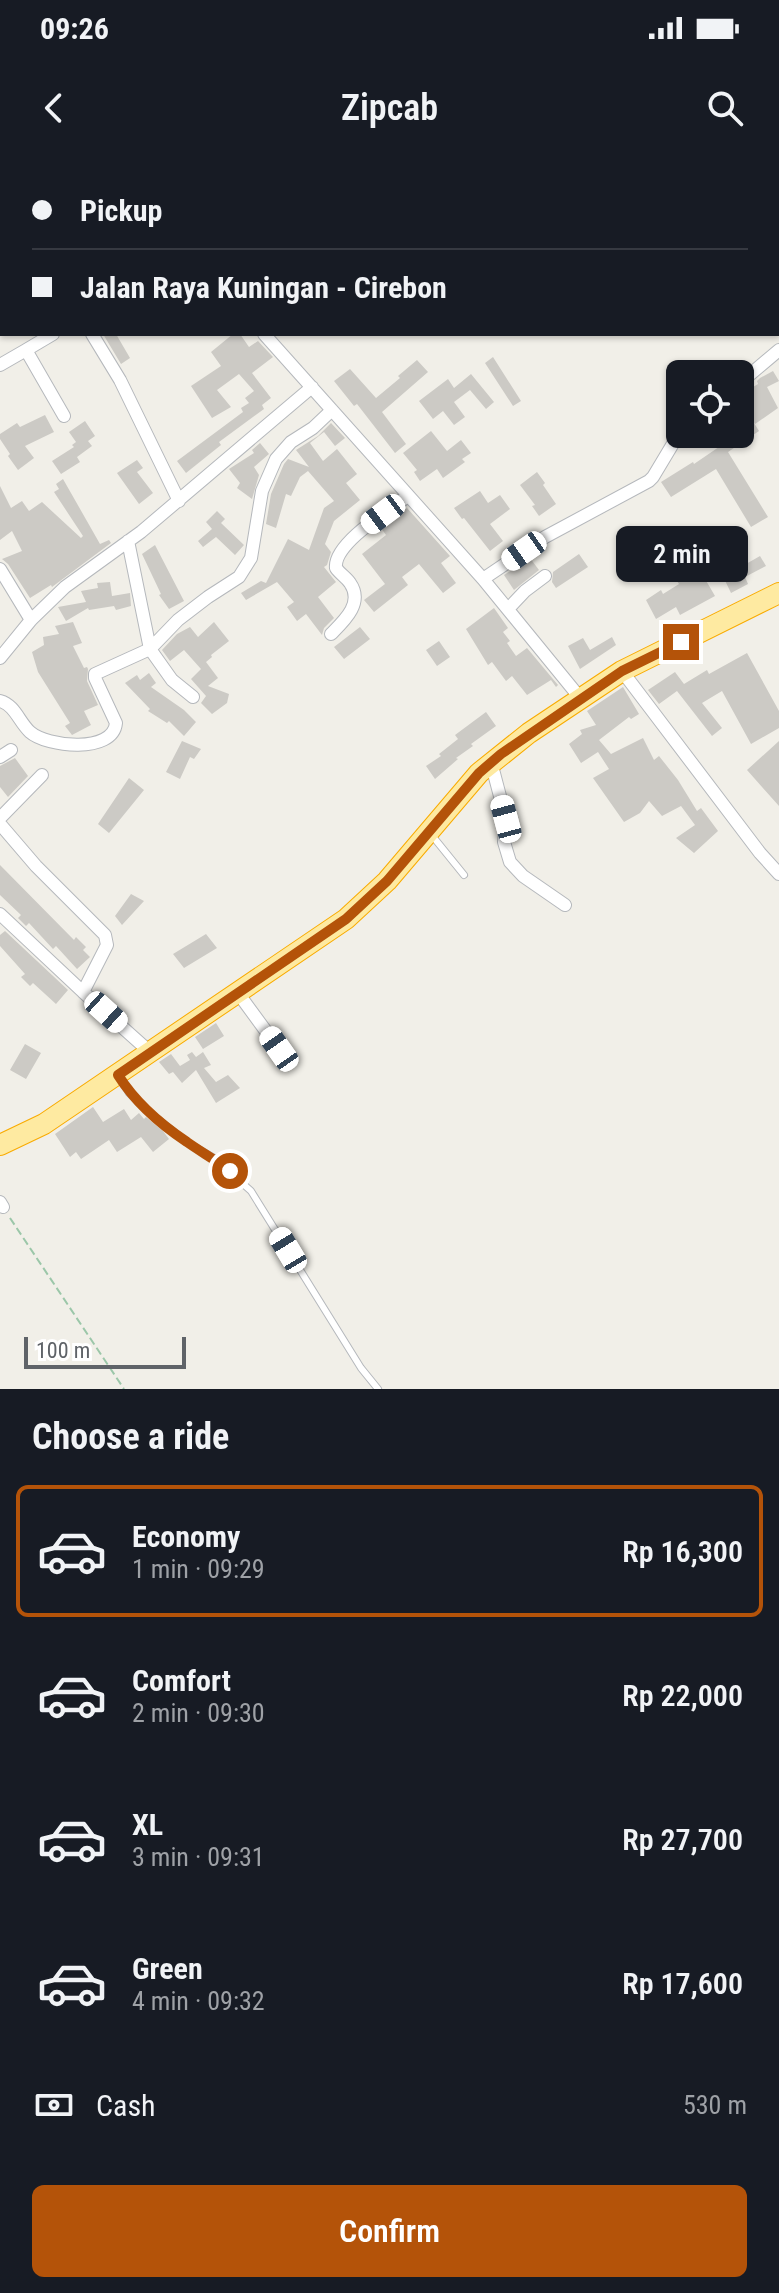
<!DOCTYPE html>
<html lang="en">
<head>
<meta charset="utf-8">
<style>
  body { margin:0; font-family:"Roboto Condensed",sans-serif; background:#20242c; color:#f1f3f6; height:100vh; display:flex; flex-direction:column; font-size:30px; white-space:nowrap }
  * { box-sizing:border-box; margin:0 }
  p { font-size:26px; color:#9ea1a6 }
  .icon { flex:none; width:44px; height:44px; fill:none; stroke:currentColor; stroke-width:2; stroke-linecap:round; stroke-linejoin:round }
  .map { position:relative; height:1229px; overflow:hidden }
  .details { display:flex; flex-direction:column; background:#171b24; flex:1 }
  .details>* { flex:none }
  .guide { position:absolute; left:0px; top:0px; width:780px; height:176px; box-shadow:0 2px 6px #0004; display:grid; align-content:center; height:176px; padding:0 32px; background:#171b24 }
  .buttons { position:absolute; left:666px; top:200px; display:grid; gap:16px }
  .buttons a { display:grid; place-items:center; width:88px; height:88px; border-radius:12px; background:#171b24; box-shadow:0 2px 6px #0004; font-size:40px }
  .scale { position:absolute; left:24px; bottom:20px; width:162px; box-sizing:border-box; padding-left:8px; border:4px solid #5f6368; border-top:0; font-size:22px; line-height:28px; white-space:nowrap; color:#5f6368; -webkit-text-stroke:6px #fff; paint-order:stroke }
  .end { position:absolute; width:36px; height:36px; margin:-18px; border:10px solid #b45309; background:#fff; box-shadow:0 0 0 4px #fff }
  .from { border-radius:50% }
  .bubble { position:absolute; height:56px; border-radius:12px; background:#171b24; box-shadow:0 2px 6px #0004; font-size:26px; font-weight:600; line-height:56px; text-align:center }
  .car { position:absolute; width:24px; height:48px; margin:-24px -12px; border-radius:10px; box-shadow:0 0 6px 2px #0007; background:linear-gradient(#fff 24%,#345 0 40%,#fff 0 76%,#345 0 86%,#fff 0) }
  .guide b { display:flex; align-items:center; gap:28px; height:76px; font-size:30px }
  .guide b+b { border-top:2px solid #363941 }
  .guide i { width:20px; height:20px; background:#f1f3f6 }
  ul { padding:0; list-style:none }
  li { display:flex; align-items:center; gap:24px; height:132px; margin:0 16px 12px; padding:0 16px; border:4px solid transparent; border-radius:12px }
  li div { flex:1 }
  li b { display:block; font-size:30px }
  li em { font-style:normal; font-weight:600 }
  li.current { border-color:#b45309 }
  li>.icon { width:72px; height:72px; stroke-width:1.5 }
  h2 { padding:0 32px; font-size:36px; line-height:96px }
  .pay { display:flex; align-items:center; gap:20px; height:88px; padding:0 32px; font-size:30px }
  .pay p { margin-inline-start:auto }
  .button { display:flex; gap:16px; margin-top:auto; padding:16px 32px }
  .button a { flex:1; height:92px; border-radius:12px; background:#b45309; color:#fff; font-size:32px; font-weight:600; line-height:92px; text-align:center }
  .status { display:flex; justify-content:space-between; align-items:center; height:56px; padding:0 40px; background:#171b24; direction:ltr }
  .status svg { height:22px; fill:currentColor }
  header { display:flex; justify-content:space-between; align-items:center; height:104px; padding:0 32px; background:#171b24; font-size:36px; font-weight:600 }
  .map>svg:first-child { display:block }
  .building { fill:#cccac5 }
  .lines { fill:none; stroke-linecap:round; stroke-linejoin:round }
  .service-casing { stroke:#b5b8bc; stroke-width:8 }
  .minor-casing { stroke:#b5b8bc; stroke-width:14 }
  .trunk-casing { stroke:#f9ab00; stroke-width:22 }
  .path { stroke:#9cc7a9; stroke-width:2; stroke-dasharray:8 4; stroke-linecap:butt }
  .service { stroke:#fff; stroke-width:6 }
  .minor { stroke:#fff; stroke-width:12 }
  .trunk { stroke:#feeaa1; stroke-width:20 }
  .route { stroke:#b45309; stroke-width:10 }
</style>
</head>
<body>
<div class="status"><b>09:26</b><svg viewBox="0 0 49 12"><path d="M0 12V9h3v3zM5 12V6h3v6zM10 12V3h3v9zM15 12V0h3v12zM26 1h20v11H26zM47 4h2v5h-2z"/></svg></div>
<header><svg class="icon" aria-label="back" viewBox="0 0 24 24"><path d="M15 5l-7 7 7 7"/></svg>Zipcab<svg class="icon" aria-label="search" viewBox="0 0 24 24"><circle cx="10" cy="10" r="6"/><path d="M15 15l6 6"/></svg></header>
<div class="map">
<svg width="779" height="1229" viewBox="0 0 779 1229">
  <rect width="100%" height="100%" fill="#f1efe8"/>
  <path class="building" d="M 103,174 L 116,174 L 130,198 L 121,204 Z
    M 233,174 L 240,174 L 249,187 L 258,181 L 273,197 L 252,213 L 271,238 L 262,245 L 264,249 L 219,282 L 221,285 L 186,313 L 177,301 L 243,252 L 241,248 L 249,243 L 245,238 L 254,231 L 239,214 L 217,230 L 231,247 L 212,258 L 191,226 L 221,206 L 211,192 Z
    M 493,197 L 521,241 L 513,246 L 485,203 Z
    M 417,200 L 428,212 L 382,252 L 406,284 L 395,293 L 357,244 L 354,246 L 334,221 L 350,209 L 376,238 L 400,218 L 398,216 Z
    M 773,211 L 779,221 L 767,227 L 778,248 L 755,264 L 745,249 L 740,253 L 740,235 L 758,224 L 757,221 L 760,218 Z
    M 471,214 L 494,242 L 486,249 L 470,230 L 454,242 L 465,257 L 454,265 L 443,251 L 433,259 L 419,241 L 448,219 L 454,228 Z
    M 45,255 L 54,272 L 25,286 L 34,298 L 18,310 L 8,296 L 10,294 L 0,279 L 0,274 L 17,263 L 20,267 Z
    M 85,261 L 95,276 L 88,281 L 92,286 L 77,297 L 80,302 L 61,314 L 52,301 L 74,287 L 72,285 L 76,282 L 69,272 Z
    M 331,263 L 345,278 L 335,286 L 324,272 L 310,283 L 323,301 L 337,289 L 357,314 L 346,323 L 360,340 L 334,361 L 325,384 L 331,392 L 327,405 L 324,407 L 336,422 L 318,437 L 334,458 L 324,468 L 322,475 L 306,454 L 297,461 L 287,447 L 294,442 L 277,422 L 246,440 L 241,433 L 261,421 L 266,423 L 288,379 L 309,390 L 324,348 L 334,341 L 308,311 L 300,317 L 291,336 L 286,334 L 276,368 L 266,364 L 271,334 L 284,304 L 288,299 L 309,307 L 296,290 L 318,276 Z
    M 754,263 L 759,271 L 728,292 L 768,357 L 751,367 L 716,309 L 671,337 L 661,322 L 693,302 L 694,304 Z
    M 431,271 L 447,291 L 461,280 L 471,293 L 462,299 L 465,302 L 443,318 L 437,309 L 420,321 L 414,312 L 417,310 L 403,293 Z
    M 260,283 L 269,294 L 254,307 L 259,315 L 252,339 L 237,328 L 240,323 L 229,309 L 254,293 L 252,290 Z
    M 137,300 L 143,308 L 137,312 L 153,333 L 139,344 L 117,313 Z
    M 537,312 L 545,323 L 543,325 L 556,344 L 539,356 L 532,346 L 535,345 L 520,325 Z
    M 63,319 L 100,384 L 109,380 L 111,383 L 52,427 L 51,425 L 30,438 L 8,404 L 2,399 L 22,391 L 12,371 L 0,380 L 0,326 L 11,348 L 22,341 L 29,351 L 42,342 L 81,378 L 83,376 L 54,332 L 59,329 L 56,324 Z
    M 480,331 L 488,343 L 500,335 L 510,349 L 490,364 L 503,381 L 490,391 L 464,358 L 462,359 L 454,348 Z
    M 407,348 L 450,396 L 441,403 L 456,423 L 443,433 L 419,404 L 402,417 L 408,425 L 374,452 L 364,440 L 385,424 L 362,394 L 386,375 L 381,368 Z
    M 217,351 L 225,359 L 221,363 L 244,385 L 235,395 L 216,377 L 203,387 L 198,381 L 212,369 L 206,362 Z
    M 673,371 L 701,412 L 715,436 L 680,455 L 676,447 L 656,459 L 646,440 L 661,430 L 663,434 L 679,424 L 653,384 Z
    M 155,385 L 184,441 L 169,449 L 159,435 L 161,434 L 142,394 Z
    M 579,394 L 588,407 L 556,428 L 552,422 L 553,412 Z
    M 760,396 L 766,406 L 745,417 L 748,424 L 731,433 L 719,408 L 735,399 L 739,408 Z
    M 530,398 L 539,410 L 514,430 L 504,415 Z
    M 110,422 L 112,436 L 130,433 L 131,446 L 116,450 L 114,446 L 89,450 L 88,448 L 66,461 L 58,447 L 86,442 L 81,431 L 98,428 L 97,423 Z
    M 494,448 L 508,468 L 503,472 L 510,481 L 507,483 L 516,496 L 527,488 L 558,525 L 556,527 L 551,520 L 527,535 L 512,516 L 506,521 L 492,502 L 488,505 L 466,469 Z
    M 73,462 L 82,483 L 73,486 L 84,508 L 87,507 L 88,509 L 87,521 L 98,545 L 84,551 L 91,565 L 72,575 L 65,566 L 70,563 L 38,512 L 32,492 L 44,485 L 43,477 L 59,474 L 55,466 Z
    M 214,462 L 229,481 L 211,495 L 212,497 L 206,502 L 218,518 L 208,526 L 229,534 L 227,543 L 212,554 L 201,543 L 206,536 L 191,519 L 201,509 L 184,490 L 170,501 L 162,490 L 177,474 L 190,467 L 198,477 Z
    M 360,467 L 370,479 L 344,499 L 334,487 Z
    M 612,477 L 616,485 L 580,509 L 568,486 L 583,478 L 590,490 Z
    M 439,481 L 450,497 L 437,506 L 426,490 Z
    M 747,493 L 779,551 L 779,568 L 751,584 L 722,531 L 702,543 L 722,568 L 712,576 L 677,531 L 659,544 L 648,530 L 675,512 L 684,524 L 707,510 L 709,514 Z
    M 149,513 L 156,523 L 151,527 L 184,550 L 196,562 L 184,576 L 169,561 L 167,563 L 148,551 L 150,549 L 125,523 L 137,515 L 140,520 Z
    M 623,527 L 639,554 L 631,559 L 629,557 L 599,580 L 611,594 L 643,578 L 654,600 L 659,596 L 678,620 L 697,651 L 701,648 L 718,671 L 694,693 L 676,678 L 695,665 L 681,646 L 662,656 L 649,641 L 640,653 L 624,662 L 593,618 L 609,609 L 598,592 L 581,603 L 569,584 L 582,574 L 580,570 L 596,565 L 587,551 Z
    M 486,552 L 496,566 L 471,584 L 473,586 L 456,598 L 458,599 L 435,619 L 426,606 L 441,596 L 439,594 L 458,579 L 455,575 Z
    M 182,581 L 201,589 L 194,599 L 190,597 L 180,619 L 166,612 Z
    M 779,581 L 779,646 L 747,610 Z
    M 15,598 L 28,616 L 8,637 L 0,627 L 0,606 Z
    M 129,618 L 144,630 L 109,673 L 98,664 Z
    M 0,705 L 74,780 L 76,777 L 86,787 L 83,790 L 90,797 L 77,809 L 56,786 L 53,789 L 29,763 L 26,766 L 18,758 L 21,755 L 0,735 Z
    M 131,734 L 144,741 L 122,765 L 115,756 Z
    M 5,771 L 68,830 L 56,844 L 33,823 L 30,826 L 21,817 L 25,814 L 0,786 L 0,775 Z
    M 206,774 L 217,788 L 184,808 L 173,794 Z
    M 216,863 L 224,876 L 203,889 L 195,877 Z
    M 25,884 L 41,893 L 26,919 L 10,910 Z
    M 192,892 L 196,897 L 203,892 L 211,905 L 204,908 L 216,922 L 228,915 L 240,928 L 216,943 L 196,910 L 182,923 L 173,912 L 169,914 L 159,902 L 171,894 L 180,906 L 190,900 L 187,895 Z
    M 93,947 L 103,962 L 124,949 L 131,960 L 139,953 L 144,959 L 146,957 L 163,971 L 169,979 L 153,992 L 141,977 L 117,992 L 109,980 L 81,999 L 76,992 L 70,997 L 55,974 Z"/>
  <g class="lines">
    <g class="service-casing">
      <path id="service" d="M 430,673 L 464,715
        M 120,918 L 129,933 L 146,950 L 188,983 L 214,998 L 251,1031 L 361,1208 L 378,1229"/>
    </g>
    <g class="minor-casing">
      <path id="minor" d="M 100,0 L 102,2
        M 92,174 L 120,220 L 179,341
        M 264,174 L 483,419 L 581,539
        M 26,190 L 53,174
        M 0,205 L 26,190 L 64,256
        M 740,223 L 779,190
        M 128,381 L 150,489 L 172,520 L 193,537
        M 0,409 L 31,460
        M 483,419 L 545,377 L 649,321 L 653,317 L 680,272
        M 508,449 L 525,431 L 545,416
        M 331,474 C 344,461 364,443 350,423 C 346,417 340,414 336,408 C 333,384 389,350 408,336
        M 0,498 L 31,460 L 65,427 L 141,372 L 312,227
        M 622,511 L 760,693 L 779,714
        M 0,541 C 15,545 19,562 30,572 C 47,587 113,594 116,563 L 95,518 L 95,514 L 150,489 L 178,460 L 208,437 L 239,417 L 251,398 L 262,331 L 276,299 L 291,282 L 313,268 L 332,250
        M 0,597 L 11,590
        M 491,602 L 506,659 L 504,682 L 510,702 L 523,716 L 565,745
        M 0,658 L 42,615
        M 0,664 L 36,706 L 105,775 L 107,785 L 83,832 L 151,893
        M 0,754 L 83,832
        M 238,833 L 279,889
        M 0,1042 L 3,1047"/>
    </g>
    <g class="trunk-casing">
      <path id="trunk" d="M 0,985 L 44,964 L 346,759 L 387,721 L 479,613 L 529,573 L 622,511 L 779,433"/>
    </g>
    <path class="path" d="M 10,1058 L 124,1229"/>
    <use href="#service" class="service"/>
    <use href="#minor" class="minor"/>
    <use href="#trunk" class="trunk"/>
  </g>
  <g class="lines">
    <path class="route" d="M 230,1011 C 216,1000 201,992 187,982 C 160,964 135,942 118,915 L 346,759 L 387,721 L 479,613 L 501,594 L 622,511 L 681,482"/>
  </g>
</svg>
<div class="buttons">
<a><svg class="icon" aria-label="locate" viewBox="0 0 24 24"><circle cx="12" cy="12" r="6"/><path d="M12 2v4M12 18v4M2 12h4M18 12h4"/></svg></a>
</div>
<div class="scale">100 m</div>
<i class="end from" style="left:230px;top:1011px"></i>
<i class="end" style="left:681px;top:482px"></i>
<div class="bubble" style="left:616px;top:366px;width:132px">2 min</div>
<i class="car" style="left:383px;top:354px;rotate:233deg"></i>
<i class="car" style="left:524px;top:391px;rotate:235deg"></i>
<i class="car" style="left:506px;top:659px;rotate:345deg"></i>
<i class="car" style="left:106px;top:852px;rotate:132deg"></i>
<i class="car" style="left:279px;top:889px;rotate:325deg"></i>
<i class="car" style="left:288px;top:1090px;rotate:329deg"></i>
<div class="guide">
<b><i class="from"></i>Pickup</b>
<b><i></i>Jalan Raya Kuningan - Cirebon</b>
</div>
</div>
<section class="details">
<h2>Choose a ride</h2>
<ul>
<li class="current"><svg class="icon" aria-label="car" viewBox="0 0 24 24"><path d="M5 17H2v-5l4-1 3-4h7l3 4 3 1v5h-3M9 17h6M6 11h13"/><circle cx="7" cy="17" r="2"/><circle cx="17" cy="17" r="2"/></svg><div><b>Economy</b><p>1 min · 09:29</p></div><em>Rp 16,300</em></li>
<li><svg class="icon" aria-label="car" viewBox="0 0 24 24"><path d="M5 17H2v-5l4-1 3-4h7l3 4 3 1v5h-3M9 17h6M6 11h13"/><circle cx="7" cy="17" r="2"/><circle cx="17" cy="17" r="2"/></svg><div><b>Comfort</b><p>2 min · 09:30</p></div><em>Rp 22,000</em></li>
<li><svg class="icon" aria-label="car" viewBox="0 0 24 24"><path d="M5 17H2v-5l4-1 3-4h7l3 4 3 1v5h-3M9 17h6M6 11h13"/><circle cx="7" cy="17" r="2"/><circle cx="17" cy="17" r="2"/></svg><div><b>XL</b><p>3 min · 09:31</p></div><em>Rp 27,700</em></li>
<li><svg class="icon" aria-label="car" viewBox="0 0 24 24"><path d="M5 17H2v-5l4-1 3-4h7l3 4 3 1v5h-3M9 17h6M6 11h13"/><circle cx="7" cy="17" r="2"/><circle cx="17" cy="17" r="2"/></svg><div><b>Green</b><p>4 min · 09:32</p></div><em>Rp 17,600</em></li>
</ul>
<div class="pay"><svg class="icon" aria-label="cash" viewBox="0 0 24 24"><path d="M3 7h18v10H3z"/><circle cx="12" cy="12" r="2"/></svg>Cash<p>530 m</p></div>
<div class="button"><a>Confirm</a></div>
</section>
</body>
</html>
